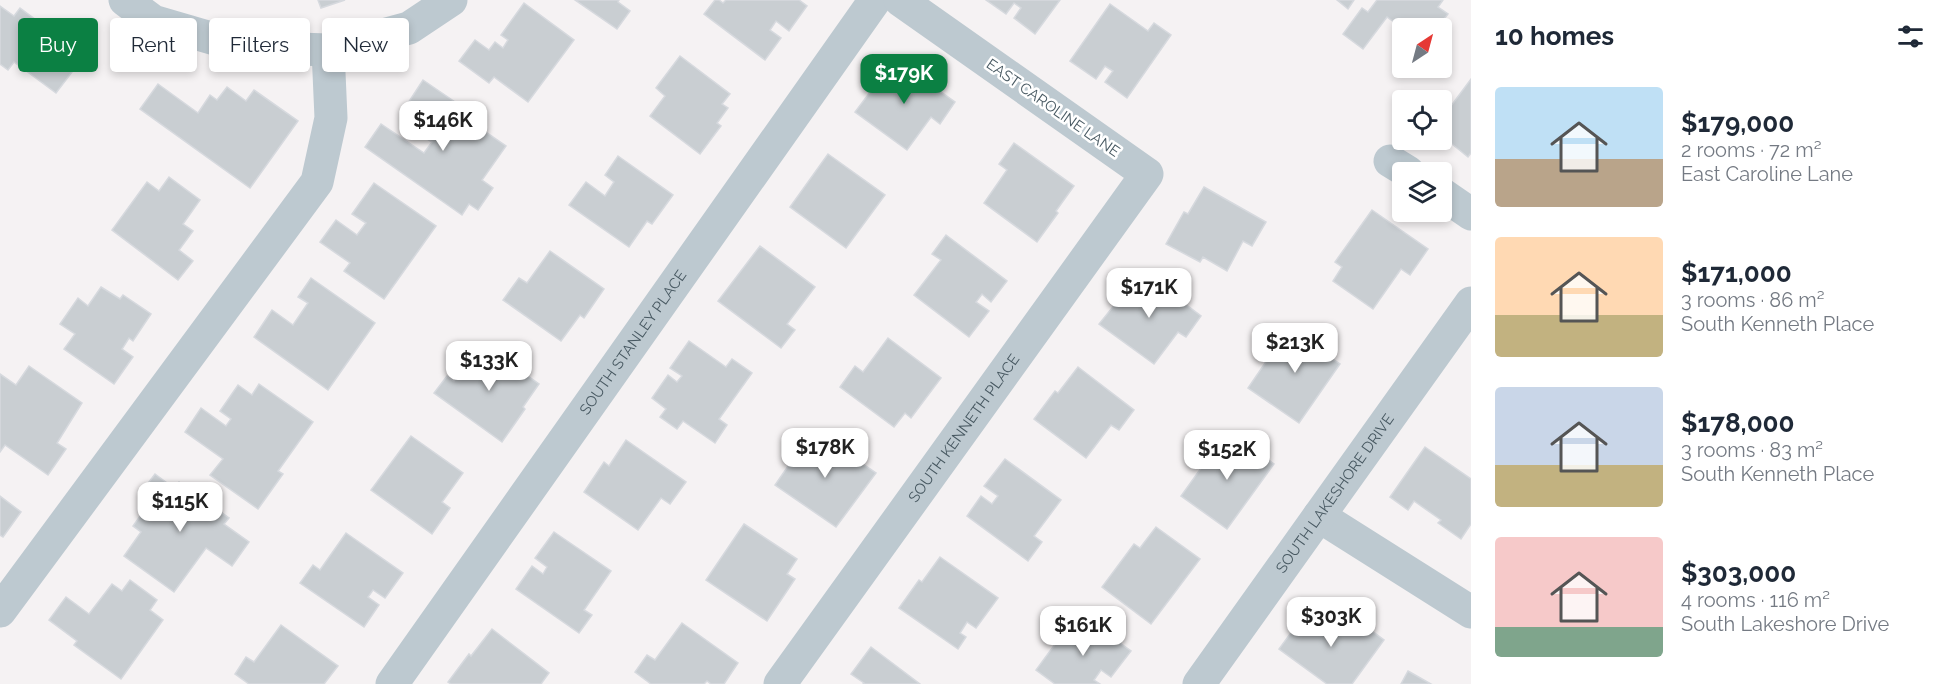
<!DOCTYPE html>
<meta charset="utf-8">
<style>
body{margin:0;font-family:Raleway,sans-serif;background:#f2f2f3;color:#1f2937;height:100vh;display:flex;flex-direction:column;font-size:22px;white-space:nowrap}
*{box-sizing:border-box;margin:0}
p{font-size:20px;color:#747a83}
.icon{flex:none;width:33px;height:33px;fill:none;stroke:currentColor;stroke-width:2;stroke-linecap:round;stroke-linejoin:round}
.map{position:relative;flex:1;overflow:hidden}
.details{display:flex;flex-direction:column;background:#fff;width:480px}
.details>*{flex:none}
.banner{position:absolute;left:18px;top:18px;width:570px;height:54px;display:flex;gap:12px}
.needle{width:39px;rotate:36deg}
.controls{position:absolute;left:1392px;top:18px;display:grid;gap:12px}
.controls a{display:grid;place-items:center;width:60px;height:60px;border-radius:6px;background:#fff;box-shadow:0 3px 9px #0003;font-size:30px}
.price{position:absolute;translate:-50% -51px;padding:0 14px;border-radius:12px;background:#fff;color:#222;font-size:20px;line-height:39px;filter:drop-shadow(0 2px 3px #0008)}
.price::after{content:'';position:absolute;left:50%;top:36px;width:18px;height:14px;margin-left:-9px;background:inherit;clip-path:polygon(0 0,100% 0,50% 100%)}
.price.on{background:#0b8043;color:#fff}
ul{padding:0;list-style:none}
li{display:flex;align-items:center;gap:18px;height:150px;padding:0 24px}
li span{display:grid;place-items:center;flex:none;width:168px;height:120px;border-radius:6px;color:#555}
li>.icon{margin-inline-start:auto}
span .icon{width:72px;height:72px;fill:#fffc;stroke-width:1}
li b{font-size:26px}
h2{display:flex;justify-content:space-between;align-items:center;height:72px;padding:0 24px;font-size:26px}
.chip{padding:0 21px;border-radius:6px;background:#fff;box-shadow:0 3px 9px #0003;font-size:21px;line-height:54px}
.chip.on{background:#0b8043;color:#fff}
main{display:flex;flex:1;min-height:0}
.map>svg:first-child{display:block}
</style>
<main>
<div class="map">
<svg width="1471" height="684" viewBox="0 0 1471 684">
<rect width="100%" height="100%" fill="#f5f2f3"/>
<g fill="#c9ced2" stroke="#d6d9de" stroke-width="1.5">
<polygon points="318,0 345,0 321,8"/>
<polygon points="575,0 619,0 618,2 630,11 617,29"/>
<polygon points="715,0 719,0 723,3 726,0 799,0 807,6 789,31 776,21 770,30 781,38 765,60 704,14"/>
<polygon points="986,0 1060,0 1035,34 1014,18 1021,8 1014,3 1006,14"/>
<polygon points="1337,0 1354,0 1348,9"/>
<polygon points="1377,0 1443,0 1438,7 1448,14 1437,28 1402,28 1402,41 1396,36 1402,28 1387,17 1363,49 1343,34 1362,8 1368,12"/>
<polygon points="524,3 574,40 528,102 494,77 489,83 459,61 475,40 489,50 495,42 503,48 508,40 501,35"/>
<polygon points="1110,4 1148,31 1154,23 1171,35 1127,98 1105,82 1113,71 1105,66 1096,79 1070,61"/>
<polygon points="0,6 14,16 20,8 40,23 33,32 60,52 65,46 82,59 56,93 14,62 8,70 0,64"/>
<polygon points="680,56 730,94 722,104 728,108 717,123 721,126 700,154 650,116 665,96 656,88"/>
<polygon points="895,59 955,102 940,124 931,117 907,150 855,112"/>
<polygon points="1471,79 1471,153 1468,157 1442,136 1442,118"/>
<polygon points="423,80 471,113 467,119 506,146 482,180 493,188 478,210 469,204 462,215 365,147 381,124 424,153 432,142 424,137 435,122 408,103"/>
<polygon points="158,84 198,113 210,95 217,100 227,87 246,101 254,90 298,121 250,188 140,109"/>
<polygon points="1014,143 1074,186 1056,211 1058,213 1037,242 984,203 1007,170 999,164"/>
<polygon points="828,154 885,195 846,248 790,207"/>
<polygon points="618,156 673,195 652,224 647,221 629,247 569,205 586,182 605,196 614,182 605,175"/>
<polygon points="169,177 200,200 183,224 193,231 179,250 193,261 178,280 112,230 147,182 159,191"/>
<polygon points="374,183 436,226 384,299 344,271 350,263 320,242 336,220 357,235 366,223 352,214"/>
<polygon points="1204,187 1266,222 1252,246 1243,241 1227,271 1203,257 1200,262 1166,244 1184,212 1188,214"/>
<polygon points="1372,210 1428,249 1410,275 1401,269 1373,309 1333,281 1342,267 1335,262"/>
<polygon points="946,235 1007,281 991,302 982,294 976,302 989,311 969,337 914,295 941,260 932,254"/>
<polygon points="760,246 815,287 787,324 795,330 781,348 718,301"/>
<polygon points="550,251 604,289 584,318 580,315 561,341 503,300 519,278 527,283"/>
<polygon points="1148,276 1201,316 1186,337 1178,332 1154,364 1099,324 1133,282 1140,287"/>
<polygon points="311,278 375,323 328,390 254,337 272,310 293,325 308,303 298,297"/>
<polygon points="101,287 120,299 123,295 151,314 133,341 129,338 122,349 133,357 114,384 64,349 75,334 60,324 78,298 88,306"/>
<polygon points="1289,328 1300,336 1304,331 1331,349 1327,355 1340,364 1299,423 1248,388"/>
<polygon points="888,338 941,378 911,418 905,413 894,427 840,387 855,366 863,372"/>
<polygon points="689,341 726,367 732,359 752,373 719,419 727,425 715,443 683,421 677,429 660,417 666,409 652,398 668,375 677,382 682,376 670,368"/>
<polygon points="481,343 539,384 523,407 525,409 502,442 434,393 447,376 454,381"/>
<polygon points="29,366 82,403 57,443 66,449 48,475 5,445 0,452 0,374 16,385"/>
<polygon points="1078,367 1134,410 1119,430 1111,425 1086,458 1034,419 1055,391 1058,393"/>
<polygon points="259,384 313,422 278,471 283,474 258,509 210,475 223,459 185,432 201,408 226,426 231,419 220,411 238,385 252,395"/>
<polygon points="813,430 876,473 836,527 775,485"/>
<polygon points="411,436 463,473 442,502 450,508 432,534 371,490"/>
<polygon points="1237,437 1274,464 1227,529 1181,496 1219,443 1228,449"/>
<polygon points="626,440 686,482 670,504 661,498 638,530 584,492 604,462 609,466"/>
<polygon points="1425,447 1471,479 1471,524 1461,539 1438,523 1441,520 1414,501 1408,510 1390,497"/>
<polygon points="1005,459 1061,500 1034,536 1042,542 1028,561 967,516 981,496 992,504 998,496 984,486"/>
<polygon points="155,474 174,488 179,482 229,518 224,524 249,542 232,566 206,548 174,592 124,556 141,532 133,526 150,502 139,495"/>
<polygon points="0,496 21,512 3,537 0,535"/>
<polygon points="744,524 797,559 787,574 795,579 767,621 706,580"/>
<polygon points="1156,527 1200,559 1151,624 1102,587 1134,544 1140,548"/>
<polygon points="554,532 611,571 584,610 592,615 579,633 516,589 532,566 543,574 547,567 535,558"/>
<polygon points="346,533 403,573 385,598 373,590 368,597 379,605 364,627 300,583 313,565 320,570"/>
<polygon points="940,557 998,598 976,628 967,622 960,633 966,637 958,649 899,608 919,580 922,582"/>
<polygon points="130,580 157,600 150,610 163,620 121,679 74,645 77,641 49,620 66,597 89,614 112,584 122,591"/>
<polygon points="1312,604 1352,633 1360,622 1384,640 1352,684 1327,684 1279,649"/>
<polygon points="1085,618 1131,651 1111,677 1101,670 1094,680 1100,684 1055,684 1036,670 1061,636 1068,641"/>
<polygon points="682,623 738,663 724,684 711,684 707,681 704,684 651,684 635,672 647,655 655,660"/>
<polygon points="281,625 338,666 324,684 249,684 235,674 246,657 254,662"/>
<polygon points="492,629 549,673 541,684 451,684 448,682 469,654 471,656"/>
<polygon points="871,647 920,684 863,684 864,683 851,674"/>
<polygon points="1408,671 1431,684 1401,684"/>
</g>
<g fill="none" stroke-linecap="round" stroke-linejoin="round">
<g stroke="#bdc9d0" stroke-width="33">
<polyline points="125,0 153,21 242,47 328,50 409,28 451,0"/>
<polyline points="1390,161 1408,172"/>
<polyline points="1442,194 1471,214"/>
<polyline points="1319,516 1471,612"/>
<polyline points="0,611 317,182 331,118 328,50"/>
<path id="s1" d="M392 684 875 0"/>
<path id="s2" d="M780 684 1147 174 900 0"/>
<path id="s3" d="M1199 684 1471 303"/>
</g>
</g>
<g text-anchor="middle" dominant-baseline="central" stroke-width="5" stroke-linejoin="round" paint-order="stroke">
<g font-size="15" fill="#485962" stroke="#fff">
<text transform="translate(1053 108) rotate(35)">EAST CAROLINE LANE</text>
<text stroke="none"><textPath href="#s1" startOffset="418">SOUTH STANLEY PLACE</textPath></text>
<text stroke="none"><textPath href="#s2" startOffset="315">SOUTH KENNETH PLACE</textPath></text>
<text stroke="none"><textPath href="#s3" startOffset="234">SOUTH LAKESHORE DRIVE</textPath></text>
</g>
</g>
</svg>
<div class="controls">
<a><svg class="needle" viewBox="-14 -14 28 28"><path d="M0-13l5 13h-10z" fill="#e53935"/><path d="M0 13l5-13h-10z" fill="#747a83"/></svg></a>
<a><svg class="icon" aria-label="locate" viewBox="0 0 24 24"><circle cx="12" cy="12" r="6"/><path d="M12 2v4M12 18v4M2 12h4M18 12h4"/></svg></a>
<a><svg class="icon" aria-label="layers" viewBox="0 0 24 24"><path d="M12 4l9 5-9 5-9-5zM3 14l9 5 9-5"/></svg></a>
</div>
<b class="price on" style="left:904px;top:105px">$179K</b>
<b class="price" style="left:443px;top:152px">$146K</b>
<b class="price" style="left:1149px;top:319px">$171K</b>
<b class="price" style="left:1295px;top:374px">$213K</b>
<b class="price" style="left:489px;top:392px">$133K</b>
<b class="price" style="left:825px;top:479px">$178K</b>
<b class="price" style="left:1227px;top:481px">$152K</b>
<b class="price" style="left:180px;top:533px">$115K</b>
<b class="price" style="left:1331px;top:648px">$303K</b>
<b class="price" style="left:1083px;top:657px">$161K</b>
<div class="banner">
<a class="chip on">Buy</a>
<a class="chip">Rent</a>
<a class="chip">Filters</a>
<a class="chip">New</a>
</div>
</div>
<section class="details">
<h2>10 homes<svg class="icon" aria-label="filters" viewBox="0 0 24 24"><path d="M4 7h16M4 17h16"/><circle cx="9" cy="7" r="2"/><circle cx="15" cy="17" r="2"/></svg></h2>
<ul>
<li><span style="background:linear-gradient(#bfe0f5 60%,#b9a48a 0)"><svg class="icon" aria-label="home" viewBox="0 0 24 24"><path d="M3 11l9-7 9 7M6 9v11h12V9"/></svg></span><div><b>$179,000</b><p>2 rooms · 72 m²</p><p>East Caroline Lane</p></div></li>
<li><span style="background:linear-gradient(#ffd9b3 65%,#c2b280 0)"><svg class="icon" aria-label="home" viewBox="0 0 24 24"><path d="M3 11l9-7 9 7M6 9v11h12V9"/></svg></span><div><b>$171,000</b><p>3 rooms · 86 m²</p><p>South Kenneth Place</p></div></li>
<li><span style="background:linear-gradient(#c9d6e8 65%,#c2b280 0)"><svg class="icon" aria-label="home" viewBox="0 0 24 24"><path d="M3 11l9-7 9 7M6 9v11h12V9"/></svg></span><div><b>$178,000</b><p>3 rooms · 83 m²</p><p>South Kenneth Place</p></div></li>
<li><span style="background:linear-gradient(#f6c9c9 75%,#7fa58c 0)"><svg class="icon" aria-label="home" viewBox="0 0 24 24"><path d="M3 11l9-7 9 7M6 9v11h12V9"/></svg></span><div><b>$303,000</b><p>4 rooms · 116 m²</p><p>South Lakeshore Drive</p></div></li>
</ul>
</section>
</main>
